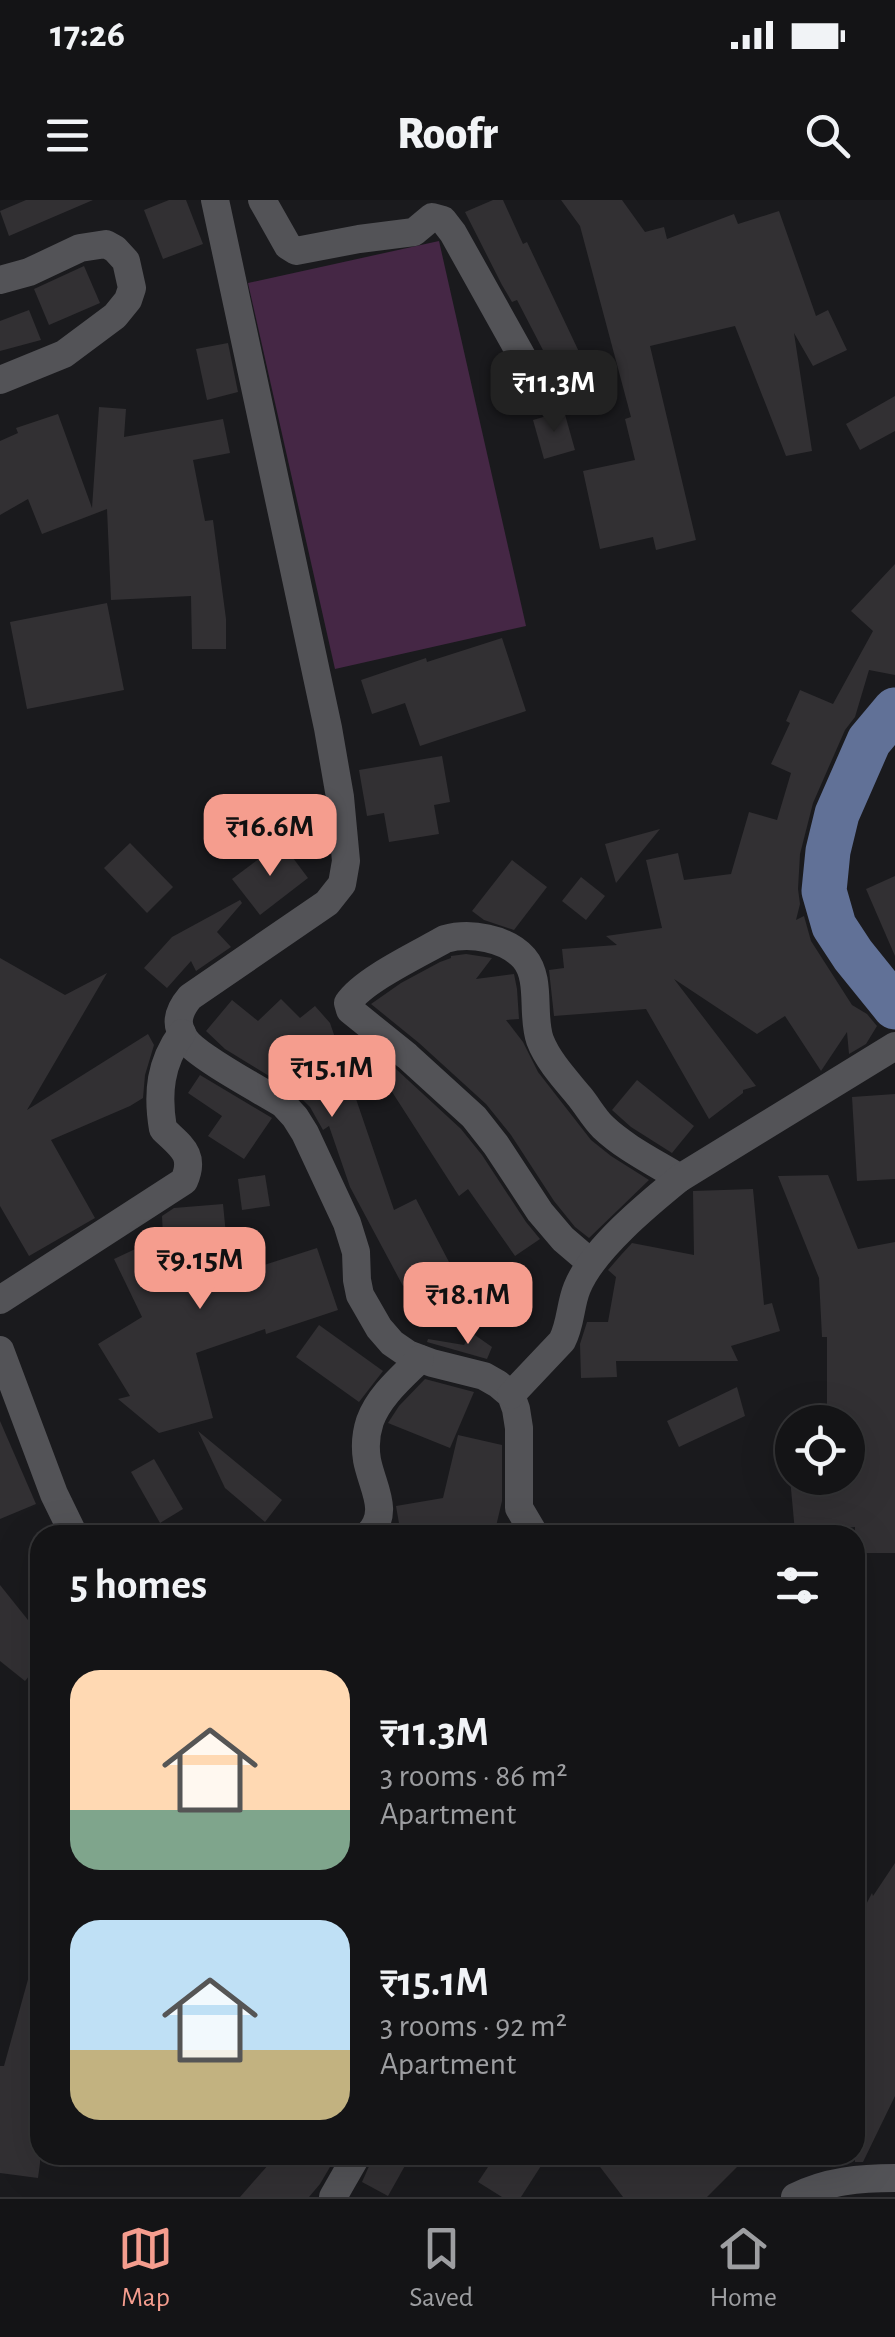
<!DOCTYPE html>
<meta charset="utf-8">
<style>
body{margin:0;font-family:"Alegreya Sans",sans-serif;background:#1d1d1f;color:#f1f3f6;height:100vh;display:flex;flex-direction:column;font-size:38px;white-space:nowrap}
*{box-sizing:border-box;margin:0}
p{font-size:32px;color:#9d9ea1}
.icon{flex:none;width:55px;height:55px;fill:none;stroke:currentColor;stroke-width:2;stroke-linecap:round;stroke-linejoin:round}
.map{position:relative;flex:1;overflow:hidden}
.sheet{position:absolute;left:30px;top:1325px;width:835px;height:640px;display:flex;flex-direction:column;background:#141416;border-radius:30px;box-shadow:0 10px 40px #0002,0 0 0 2px #333335}
.sheet>*{flex:none}
.fabs{position:absolute;left:775px;top:1205px;display:grid;gap:20px}
.fabs a{display:grid;place-items:center;width:90px;height:90px;border-radius:50%;background:#141416;box-shadow:0 10px 40px #0002,0 0 0 2px #333335;font-size:50px}
.price{position:absolute;translate:-50% -85px;padding:0 22px;border-radius:20px;background:#f59d8e;color:#111;font-size:32px;line-height:65px;filter:drop-shadow(0 2px 5px #0008)}
.price::after{content:'';position:absolute;left:50%;top:60px;width:30px;height:22px;margin-left:-15px;background:inherit;clip-path:polygon(0 0,100% 0,50% 100%)}
.price.selected{background:#222;color:#fff}
ul{padding:0;list-style:none}
li{display:flex;align-items:center;gap:30px;height:250px;padding:0 40px}
li span{display:grid;place-items:center;flex:none;width:280px;height:200px;border-radius:30px;color:#555}
li>.icon{margin-inline-start:auto}
span .icon{width:120px;height:120px;fill:#fffc;stroke-width:1}
li b{font-size:42px}
h2{display:flex;justify-content:space-between;align-items:center;height:120px;padding:0 40px;font-size:42px}
.status{display:flex;justify-content:space-between;align-items:center;height:70px;padding:0 50px;background:#141416;direction:ltr}
.status svg{height:28px;fill:currentColor}
header{display:flex;justify-content:space-between;align-items:center;height:130px;padding:0 40px;background:#141416;font-size:45px;font-weight:800}
.dock{display:flex;justify-content:space-around;align-items:center;height:140px;border-top:2px solid #333335;background:#141416;font-size:28px;color:#9d9ea1}
.dock a{display:grid;justify-items:center;gap:5px}
.dock .selected{color:#f59d8e}
.map>svg:first-child{display:block}
</style>
<div class="status"><b>17:26</b><svg viewBox="0 0 49 12"><path d="M0 12V9h3v3zM5 12V6h3v6zM10 12V3h3v9zM15 12V0h3v12zM26 1h20v11H26zM47 4h2v5h-2z"/></svg></div>
<header><svg class="icon" aria-label="menu" viewBox="0 0 24 24"><path d="M4 6h16M4 12h16M4 18h16"/></svg>Roofr<svg class="icon" aria-label="search" viewBox="0 0 24 24"><circle cx="10" cy="10" r="6"/><path d="M15 15l6 6"/></svg></header>
<div class="map">
<svg width="895" height="1997" viewBox="0 0 895 1997">
<rect width="100%" height="100%" fill="#1a1a1d"/>
<polygon fill="#452745" points="439,41 526,426 335,469 248,83"/>
<g fill="#323033">
<polygon points="26,0 93,0 9,36 0,11"/>
<polygon points="169,0 186,0 203,44 163,59 144,10"/>
<polygon points="493,0 503,0 523,44 527,42 599,194 573,208 517,100 512,102 502,85 465,12"/>
<polygon points="561,0 622,0 645,32 664,27 667,39 734,14 738,24 779,11 816,116 828,110 847,150 813,166 794,133 812,251 786,256 735,126 650,146 696,340 656,350 653,337 600,349 583,271 635,260 625,219 631,217 580,26"/>
<polygon points="84,66 100,103 49,125 34,89"/>
<polygon points="29,110 41,140 0,151 0,121"/>
<polygon points="228,143 238,192 207,200 196,149"/>
<polygon points="895,196 895,231 860,250 846,224"/>
<polygon points="99,207 126,209 124,237 223,219 230,253 193,260 205,321 213,320 226,419 226,449 192,449 191,396 111,400 107,309 42,334 28,299 0,315 0,241 18,233 16,228 58,214 92,308"/>
<polygon points="564,211 575,250 544,259 533,220"/>
<polygon points="895,364 895,475 869,470 855,517 845,530 813,603 800,654 798,689 800,704 796,720 804,716 811,741 852,805 867,814 877,826 866,844 849,854 847,832 821,871 785,816 757,834 674,779 756,886 743,890 743,893 709,919 646,809 554,816 549,770 564,768 562,749 617,745 606,736 662,728 646,660 678,653 684,680 731,674 749,612 777,620 791,573 771,564 790,523 786,521 800,490 833,504 873,431 851,411"/>
<polygon points="107,403 124,490 27,509 10,422"/>
<polygon points="502,438 526,511 420,546 405,503 372,514 361,480 426,458 427,462"/>
<polygon points="442,556 450,602 434,605 439,634 389,642 384,613 367,616 359,570"/>
<polygon points="660,629 616,683 605,644"/>
<polygon points="281,642 308,678 260,715 232,679"/>
<polygon points="130,643 173,687 147,713 104,668"/>
<polygon points="512,660 547,687 514,730 484,720 472,711"/>
<polygon points="895,676 895,756 866,689"/>
<polygon points="581,677 605,696 586,720 562,701"/>
<polygon points="240,700 242,703 217,732 231,747 196,771 191,761 167,788 144,768 172,737"/>
<polygon points="466,754 492,758 476,779 514,774 517,789 519,819 506,820 523,842 538,872 591,940 611,956 649,980 589,1038 575,1027 554,1001 511,935 486,904 419,843 371,804 401,783 440,762 451,758 451,756"/>
<polygon points="0,758 65,795 107,773 27,910 148,834 154,845 145,875 143,898 130,906 51,940 95,1018 29,1056 0,1006"/>
<polygon points="281,799 300,818 315,806 330,823 394,1010 416,999 449,1062 403,1086 350,987 329,926 323,930 310,907 295,892 225,849 206,831 232,800 258,821"/>
<polygon points="358,839 396,869 461,929 482,955 526,1022 540,1039 515,1056 468,989 459,996"/>
<polygon points="200,875 272,918 244,959 208,936 222,916 188,893"/>
<polygon points="637,880 694,926 672,953 631,927 612,910"/>
<polygon points="895,894 895,979 857,981 852,897"/>
<polygon points="265,975 270,1006 242,1010 238,979"/>
<polygon points="828,975 858,1049 895,1042 895,1353 855,1353 855,1327 795,1332 790,1278 848,1278 848,1222 827,1222 827,1137 822,1137 819,1078 778,976"/>
<polygon points="753,989 764,1105 772,1103 780,1131 731,1146 738,1161 616,1161 617,1177 581,1178 580,1144 587,1122 608,1122 616,1077 608,1070 621,1055 632,1043 694,1055 693,991"/>
<polygon points="223,1004 230,1076 317,1048 338,1110 266,1134 265,1129 196,1153 213,1218 159,1233 118,1199 130,1196 98,1144 142,1117 114,1059 163,1036 162,1016 174,1008"/>
<polygon points="319,1125 383,1171 359,1202 296,1157"/>
<polygon points="472,1133 492,1147 487,1159 427,1142 428,1139 464,1145"/>
<polygon points="425,1179 474,1192 450,1248 388,1223 399,1206"/>
<polygon points="737,1187 745,1216 679,1247 667,1221"/>
<polygon points="0,1221 36,1304 0,1319"/>
<polygon points="198,1231 282,1300 265,1322 225,1288"/>
<polygon points="458,1235 502,1245 502,1301 494,1335 449,1335 447,1331 421,1335 401,1335 396,1306 443,1298"/>
<polygon points="154,1259 183,1309 160,1323 131,1272"/>
<polygon points="0,1385 40,1435 40,1463 25,1481 0,1461"/>
<polygon points="895,1663 895,1896 863,1962 855,1962 855,1726 872,1693 873,1696"/>
<polygon points="32,1765 40,1766 40,1963 38,1978 0,1973 0,1866 4,1866"/>
<polygon points="277,1955 337,1955 320,1984 309,1997 240,1997"/>
<polygon points="374,1955 411,1955 388,1996 362,1982"/>
<polygon points="496,1955 548,1955 521,1997 502,1997 478,1982"/>
<polygon points="591,1955 749,1955 707,1997 623,1997"/>
</g>
<g fill="none" stroke-linecap="round" stroke-linejoin="round">
<g stroke="#535357" stroke-width="28">
<path d="M215 0 328 528 340 597 346 661 342 684 327 703 190 797C179 810 174 824 185 839 196 856 262 891 283 904L295 917 305 933 347 1023 356 1052 357 1080 360 1095 379 1128 392 1143 408 1154 432 1163 484 1176 498 1184 511 1195 516 1209 519 1228V1308L535 1335"/>
<polyline points="262,0 288,46 296,51 359,39 414,32 432,17 443,20 453,33 534,178"/>
<polyline points="0,80 29,72 80,48 106,44 115,49 126,61 132,88 128,100 115,116 64,154 0,180"/>
<path d="M591 1063 563 1039 540 1012 496 945 474 917 407 856 350 810 348 803C363 780 419 754 445 739 470 732 506 738 524 758 542 779 531 815 540 840 548 861 566 880 580 897 588 907 594 918 603 927 625 948 654 962 680 978"/>
<path d="M0 1100 184 981C196 954 180 946 163 929 157 893 160 863 182 833"/>
<polyline points="0,1150 54,1294 74,1335"/>
<path d="M511 1195 562 1141C571 1124 570 1105 577 1088 592 1050 648 1004 680 978L895 846"/>
<path d="M368 1335C391 1312 372 1287 367 1260 365 1248 366 1233 370 1221 379 1196 402 1177 420 1159"/>
<polyline points="333,1997 357,1955"/>
<path d="M795 1997C826 1981 861 1978 895 1978"/>
</g>
<polyline stroke="#617197" stroke-width="45" points="895,510 869,541 837,614 828,651 824,691 834,726 853,755 895,807"/>
</g>
</svg>
<div class="fabs">
<a><svg class="icon" aria-label="locate" viewBox="0 0 24 24"><circle cx="12" cy="12" r="6"/><path d="M12 2v4M12 18v4M2 12h4M18 12h4"/></svg></a>
</div>
<b class="price selected" style="left:554px;top:235px">₹11.3M</b>
<b class="price" style="left:270px;top:679px">₹16.6M</b>
<b class="price" style="left:332px;top:920px">₹15.1M</b>
<b class="price" style="left:200px;top:1112px">₹9.15M</b>
<b class="price" style="left:468px;top:1147px">₹18.1M</b>
<section class="sheet">
<h2>5 homes<svg class="icon" aria-label="filters" viewBox="0 0 24 24"><path d="M4 7h16M4 17h16"/><circle cx="9" cy="7" r="2"/><circle cx="15" cy="17" r="2"/></svg></h2>
<ul>
<li><span style="background:linear-gradient(#ffd9b3 70%,#7fa58c 0)"><svg class="icon" aria-label="home" viewBox="0 0 24 24"><path d="M3 11l9-7 9 7M6 9v11h12V9"/></svg></span><div><b>₹11.3M</b><p>3 rooms · 86 m²</p><p>Apartment</p></div></li>
<li><span style="background:linear-gradient(#bfe0f5 65%,#c2b280 0)"><svg class="icon" aria-label="home" viewBox="0 0 24 24"><path d="M3 11l9-7 9 7M6 9v11h12V9"/></svg></span><div><b>₹15.1M</b><p>3 rooms · 92 m²</p><p>Apartment</p></div></li>
</ul>
</section>
</div>
<nav class="dock">
<a class="selected"><svg class="icon" aria-label="map" viewBox="0 0 24 24"><path d="M3 6l6-2 6 2 6-2v14l-6 2-6-2-6 2zM9 4v14M15 6v14"/></svg>Map</a>
<a><svg class="icon" aria-label="saved" viewBox="0 0 24 24"><path d="M7 4h10v16l-5-4-5 4z"/></svg>Saved</a>
<a><svg class="icon" aria-label="home" viewBox="0 0 24 24"><path d="M3 11l9-7 9 7M6 9v11h12V9"/></svg>Home</a>
</nav>
